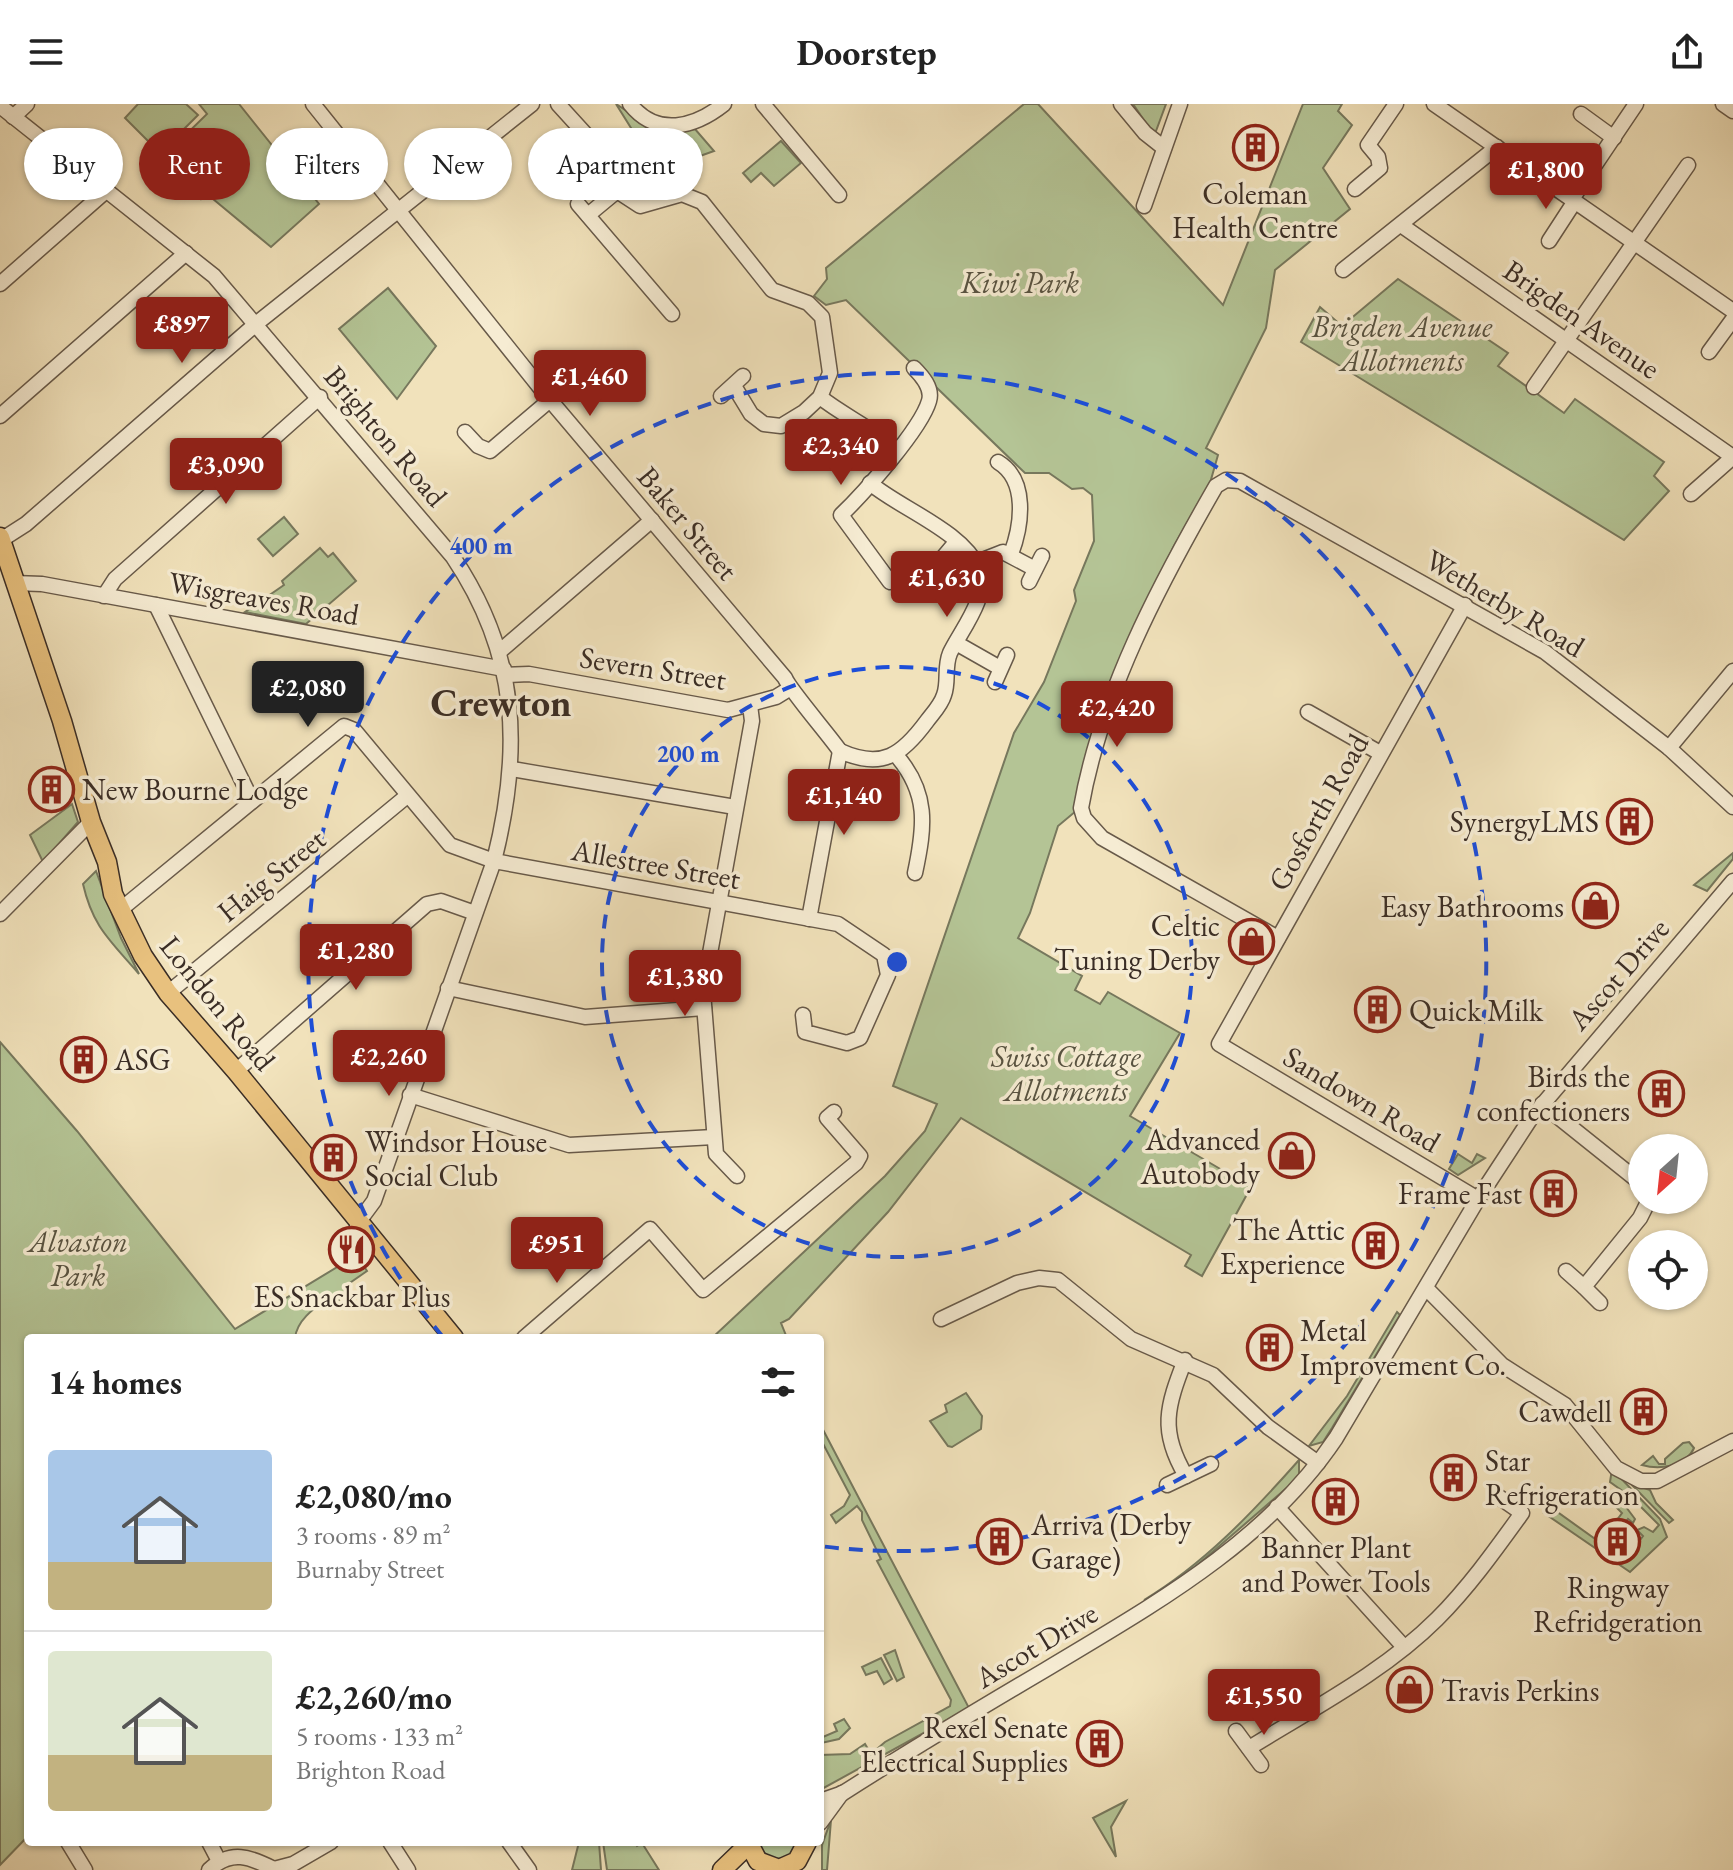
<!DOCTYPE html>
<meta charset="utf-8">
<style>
body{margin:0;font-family:"EB Garamond",serif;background:#f2f2f2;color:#222;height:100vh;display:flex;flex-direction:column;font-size:30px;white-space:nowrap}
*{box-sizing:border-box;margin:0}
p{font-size:26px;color:#767676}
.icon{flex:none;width:44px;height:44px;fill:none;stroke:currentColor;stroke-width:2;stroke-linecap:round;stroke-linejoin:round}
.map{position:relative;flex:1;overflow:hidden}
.drawer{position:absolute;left:24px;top:1230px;width:800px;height:512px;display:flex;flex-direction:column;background:#fff;border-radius:8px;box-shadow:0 2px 6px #0004}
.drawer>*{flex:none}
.hud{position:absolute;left:24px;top:24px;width:800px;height:72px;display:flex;gap:16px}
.needle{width:52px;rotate:207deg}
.buttons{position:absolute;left:1628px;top:1030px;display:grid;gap:16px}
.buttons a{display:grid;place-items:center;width:80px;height:80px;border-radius:50%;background:#fff;box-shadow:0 2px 6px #0004;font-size:40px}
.price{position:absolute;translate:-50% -68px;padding:0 18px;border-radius:8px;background:#8f2418;color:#fff;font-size:26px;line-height:52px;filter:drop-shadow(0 2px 4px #0008)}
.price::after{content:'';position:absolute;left:50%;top:48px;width:24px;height:18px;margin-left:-12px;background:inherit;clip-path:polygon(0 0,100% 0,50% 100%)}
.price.selected{background:#222;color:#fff}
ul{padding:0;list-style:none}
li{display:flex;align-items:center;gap:24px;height:200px;padding:0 24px}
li+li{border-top:2px solid #e0e0e0}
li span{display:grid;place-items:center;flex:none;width:224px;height:160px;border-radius:8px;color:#555}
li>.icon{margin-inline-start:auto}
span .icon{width:96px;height:96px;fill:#fffc;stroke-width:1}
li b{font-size:34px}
h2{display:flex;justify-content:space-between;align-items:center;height:96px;padding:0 24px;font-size:34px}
.pill{padding:0 28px;border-radius:36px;background:#fff;box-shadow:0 2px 6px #0004;font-size:28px;line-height:72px}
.pill.selected{background:#8f2418;color:#fff}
header{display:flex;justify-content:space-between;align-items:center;height:104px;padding:0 24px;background:#fff;font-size:36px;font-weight:700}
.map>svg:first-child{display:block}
</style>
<header><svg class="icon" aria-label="menu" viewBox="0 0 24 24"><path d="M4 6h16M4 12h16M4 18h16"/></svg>Doorstep<svg class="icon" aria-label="share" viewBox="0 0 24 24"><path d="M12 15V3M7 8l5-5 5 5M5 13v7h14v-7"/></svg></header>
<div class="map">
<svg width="1733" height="1766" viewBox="0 0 1733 1766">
<rect width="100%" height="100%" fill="#f1e2bb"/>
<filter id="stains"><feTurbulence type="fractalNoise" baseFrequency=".0025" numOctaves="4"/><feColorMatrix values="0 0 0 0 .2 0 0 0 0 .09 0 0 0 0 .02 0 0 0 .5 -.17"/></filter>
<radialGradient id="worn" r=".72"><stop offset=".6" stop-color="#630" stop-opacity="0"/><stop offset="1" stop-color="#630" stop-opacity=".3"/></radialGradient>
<g fill="#b4c495" stroke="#77785d" stroke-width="2">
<polygon points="138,0 186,0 198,11 160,49 125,14"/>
<polygon points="199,0 239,0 319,100 271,143 207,90 201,95 163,53 207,10"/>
<polygon points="616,0 656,26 695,25 714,47 658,67"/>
<polygon points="1024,0 1038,0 1223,201 1303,0 1342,0 1338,7 1352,21 1323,64 1350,105 1275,166 1266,224 1206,344 1218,351 1210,379 1174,442 1131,532 1076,707 1058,722 1030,809 1018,834 1082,872 1075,886 1100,900 1108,888 1180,929 1130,1012 1251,1083 1202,1172 1185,1162 1191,1151 961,1014 888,1108 789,1215 781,1219 787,1234 712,1234 885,1072 925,1027 937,1000 893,982 1014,629 1044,578 1076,497 1074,486 1094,437 1092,391 1083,384 1072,385 1049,369 1025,369 846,196 826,201 814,192 827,175 826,164"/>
<polygon points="1133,0 1166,0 1156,27 1152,28"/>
<polygon points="781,37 801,59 774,82 761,69 751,78 743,69"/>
<polygon points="1398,175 1508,249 1498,262 1564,309 1575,295 1664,358 1654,372 1669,387 1624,436 1301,238 1320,203 1342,222"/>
<polygon points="388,184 436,242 397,295 339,225"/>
<polygon points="284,413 298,430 273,452 258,435"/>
<polygon points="320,444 328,453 333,449 356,477 306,520 245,508 284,481 282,477"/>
<polygon points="72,700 78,718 43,758 30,731"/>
<polygon points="1733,749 1733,755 1707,787 1694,781"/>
<path d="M96 767 121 834 139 870C111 837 93 824 83 780Z"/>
<polygon points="1609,879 1621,886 1586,925 1583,924"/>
<path d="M0 938 77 1027 235 1225 357 1151 367 1167 344 1183 345 1192 337 1197 331 1192C316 1203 297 1215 295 1234H28V1732L0 1761Z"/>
<polygon points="1458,1050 1472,1059 1477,1050 1485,1054 1458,1071 1449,1065"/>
<polygon points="1397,1208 1400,1211 1332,1324 1323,1338 1309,1342 1347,1292"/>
<polygon points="966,1289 982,1312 981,1325 952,1343 948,1342 930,1317 947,1308 945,1301"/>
<polygon points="820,1320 969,1604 820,1686 820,1651 850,1650 865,1640 871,1650 885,1638 950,1602 951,1596 877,1457 881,1455 862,1416 862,1408 857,1402 836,1419 831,1411 844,1402 850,1391 820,1334"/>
<path d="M1689 1338 1694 1344C1686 1363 1659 1366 1642 1361L1653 1352 1659 1360H1665V1355L1683 1339Z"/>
<path d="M1299 1356V1371L1289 1382 1180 1476 1144 1496C1204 1460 1253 1408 1299 1356Z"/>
<polygon points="1612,1365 1660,1415 1667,1433 1630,1468 1544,1409 1549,1402 1619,1452 1632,1432 1640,1436 1643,1432 1637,1426 1644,1423 1653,1428 1659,1421 1631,1393 1610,1378"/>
<polygon points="1630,1379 1650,1386 1656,1399 1673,1416 1669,1419"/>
<polygon points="1623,1399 1635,1415 1633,1419 1628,1415 1621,1425 1614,1420 1622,1409 1616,1403"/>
<polygon points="895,1546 904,1573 897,1577 884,1551"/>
<polygon points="881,1554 892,1575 884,1580 877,1567 866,1571 862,1563"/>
<polygon points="844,1615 850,1624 839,1635 821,1639 820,1650 820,1629 823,1633 837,1627 834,1620"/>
<polygon points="1126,1697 1111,1723 1116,1753 1093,1714"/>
<polygon points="831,1716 827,1766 822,1766 822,1741"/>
<polygon points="579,1738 599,1738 601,1766 572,1766"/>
<polygon points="603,1738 634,1738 637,1742 642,1739 659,1766 607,1766"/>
<path d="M757 1738H799L792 1750C777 1759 764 1754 757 1738Z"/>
</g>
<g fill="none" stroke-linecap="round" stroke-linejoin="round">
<defs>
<g id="minor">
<path d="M313 0 550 296 785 574C789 585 829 631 840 647"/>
<polyline points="558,0 588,33 617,87 640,102 682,90 702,98 772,186 808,199 822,213 830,269 820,293 804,308 781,322 764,320 751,310 734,282"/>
<path d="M630 0C657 34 695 23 724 0"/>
<polyline points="763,0 839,91"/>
<polyline points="1121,0 1145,29 1164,44"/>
<polyline points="1434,0 1733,207"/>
<polyline points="1723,0 1733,7"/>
<path d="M0 2 214 172 453 453C519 551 522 646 494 757L374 1097 357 1120"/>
<polyline points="1581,10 1614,34"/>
<polyline points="13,13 27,0"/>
<polyline points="1355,85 1380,64 1378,53 1368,41 1396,0"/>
<polyline points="1572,95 1636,0"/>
<polyline points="578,100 672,210"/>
<polyline points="1144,102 1180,0"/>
<polyline points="588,111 617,87"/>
<polyline points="1401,121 1733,353"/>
<polyline points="1549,137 1575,97"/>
<polyline points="1343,166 1497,43"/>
<polyline points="0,180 107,86"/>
<polyline points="1709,248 1733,215"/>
<polyline points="1534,283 1688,61"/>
<polyline points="721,292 743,272"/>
<path d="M820 293C845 313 873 324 896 346"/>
<polyline points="0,312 186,149"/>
<polyline points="465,328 478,342 490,347 550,296"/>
<path d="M998 358C1028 376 1022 421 1011 450"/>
<polyline points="1691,390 1733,353"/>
<polyline points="1,436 26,420 257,219 532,0"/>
<polyline points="975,459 1003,448 1035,465"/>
<polyline points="930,469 956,438"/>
<path d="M890 478 841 411C863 390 921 325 929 297 933 284 922 272 914 264"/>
<polyline points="1029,478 1042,452"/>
<polyline points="14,479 42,480 504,565"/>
<polyline points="104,492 115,475 320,293"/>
<polyline points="156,501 252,697"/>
<polyline points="1465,501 1219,940 1478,1095"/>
<polyline points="956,539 1000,564"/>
<polyline points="499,548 652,416"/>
<polyline points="505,571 529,570 728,606 776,593 789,585"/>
<polyline points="995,578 1007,551"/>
<polyline points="1308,608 1380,649"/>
<polyline points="1669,644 1733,567"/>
<path d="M840 647C882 666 902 651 927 617 933 609 941 601 944 591 949 578 944 563 950 549 961 526 990 492 979 465 963 427 899 404 870 379"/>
<path d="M896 651C929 689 925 722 915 769"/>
<polyline points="512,665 735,703"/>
<polyline points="120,806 344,622 354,626 450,741 494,757 838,820 884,851 888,871 860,934 847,939 805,928 803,911"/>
<polyline points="0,810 91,718"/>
<polyline points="809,815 840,647"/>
<path d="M1278 834 1102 734 1084 714 1081 704C1101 590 1159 481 1216 382L1226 376 1240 377 1545 548 1669 644 1733 703"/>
<polyline points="448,884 585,913 704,904"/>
<polyline points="168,889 407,692"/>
<polyline points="236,967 427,800 441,797 475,809"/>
<polyline points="410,991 569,1041 714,1033"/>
<polyline points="1542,1000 1642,1080"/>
<polyline points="737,1072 716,1050 703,888 752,617 750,601"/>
<polyline points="1566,1167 1584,1183"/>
<polyline points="1426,1184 1502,1261 1565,1301 1616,1364 1641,1377 1657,1377 1733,1337"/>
<polyline points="1600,1199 1584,1183 1640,1114 1649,1096"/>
<polyline points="941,1215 1017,1179 1039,1174 1058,1176 1131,1235 1213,1271 1268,1323 1318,1359"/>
<polyline points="524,1234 650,1125 703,1186 856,1059 860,1052 827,1014 834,1008"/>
<path d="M1185 1256C1167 1302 1159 1327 1186 1372"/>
<polyline points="1167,1381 1211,1360"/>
<polyline points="1277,1403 1404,1543"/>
<polyline points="1236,1627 1261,1661"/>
<path d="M1249 1644C1312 1605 1384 1568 1437 1515 1469 1483 1496 1445 1522 1409L1499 1393"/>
<path d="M820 1697 843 1689C909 1647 977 1606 1045 1566 1151 1502 1265 1440 1336 1334L1478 1095 1531 1014 1733 777"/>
<polyline points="820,1719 842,1689"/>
<polyline points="68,1738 85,1766"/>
<polyline points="209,1738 219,1757"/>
<polyline points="390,1738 408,1766"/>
<polyline points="509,1738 529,1766"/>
<polyline points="274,1765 293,1760 331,1738"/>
<path d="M209 1766C231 1745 250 1753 274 1765"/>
</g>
<g id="major">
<polyline points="0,433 62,617 91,718 107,758 113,790 143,852 168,889 236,967 454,1234"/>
<polyline points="748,1738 758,1757 779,1765 797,1757 807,1738"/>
<polyline points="722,1766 749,1740"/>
</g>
</defs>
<use href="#minor" stroke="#685a4a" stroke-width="17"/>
<use href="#major" stroke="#3a2d25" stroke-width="21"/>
<use href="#minor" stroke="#f6ecd3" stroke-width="14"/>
<use href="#major" stroke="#e8c17e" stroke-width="18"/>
</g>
<g fill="none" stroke="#1d4ed8" stroke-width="4" stroke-dasharray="14 10">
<circle cx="897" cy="858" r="295"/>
<path d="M443 1233A589 589 0 1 1 820 1442"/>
</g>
<defs>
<symbol id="building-ring" viewBox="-11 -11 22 22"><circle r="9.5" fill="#f6ecd3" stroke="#8f2418" stroke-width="1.5"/><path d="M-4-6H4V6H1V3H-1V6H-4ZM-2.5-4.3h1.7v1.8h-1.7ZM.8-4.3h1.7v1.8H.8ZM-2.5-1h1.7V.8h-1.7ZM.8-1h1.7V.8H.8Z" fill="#8f2418"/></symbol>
<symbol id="shop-ring" viewBox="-11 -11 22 22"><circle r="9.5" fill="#f6ecd3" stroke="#8f2418" stroke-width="1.5"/><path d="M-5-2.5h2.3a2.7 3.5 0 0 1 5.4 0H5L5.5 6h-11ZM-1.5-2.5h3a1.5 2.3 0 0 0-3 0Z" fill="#8f2418"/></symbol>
<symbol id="restaurant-ring" viewBox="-11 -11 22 22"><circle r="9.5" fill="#f6ecd3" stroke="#8f2418" stroke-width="1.5"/><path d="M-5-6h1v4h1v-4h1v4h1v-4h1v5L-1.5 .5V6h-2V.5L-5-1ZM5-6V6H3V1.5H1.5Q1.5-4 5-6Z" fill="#8f2418"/></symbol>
</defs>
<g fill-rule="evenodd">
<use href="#building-ring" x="1230" y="18" width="51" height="51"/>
<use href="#building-ring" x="26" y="660" width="51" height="51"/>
<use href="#building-ring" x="1604" y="692" width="51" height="51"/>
<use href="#shop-ring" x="1570" y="776" width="51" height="51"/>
<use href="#shop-ring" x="1226" y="812" width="51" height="51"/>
<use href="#building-ring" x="1352" y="880" width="51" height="51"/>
<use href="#building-ring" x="58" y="930" width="51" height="51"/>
<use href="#building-ring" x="1636" y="964" width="51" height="51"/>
<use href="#shop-ring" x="1266" y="1026" width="51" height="51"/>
<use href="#building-ring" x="308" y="1028" width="51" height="51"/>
<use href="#building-ring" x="1528" y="1064" width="51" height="51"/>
<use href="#building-ring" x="1350" y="1116" width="51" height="51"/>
<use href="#restaurant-ring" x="326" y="1120" width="51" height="51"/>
<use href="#building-ring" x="1244" y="1218" width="51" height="51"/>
<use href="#building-ring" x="1618" y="1282" width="51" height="51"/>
<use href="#building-ring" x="1428" y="1348" width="51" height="51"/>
<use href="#building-ring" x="1310" y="1372" width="51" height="51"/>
<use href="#building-ring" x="974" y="1412" width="51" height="51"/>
<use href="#building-ring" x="1592" y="1412" width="51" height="51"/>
<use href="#shop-ring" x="1384" y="1560" width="51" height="51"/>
<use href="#building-ring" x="1074" y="1614" width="51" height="51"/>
</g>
<g text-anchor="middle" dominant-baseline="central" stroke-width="7" stroke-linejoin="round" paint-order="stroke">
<g font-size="30" fill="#3a2d25" stroke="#f6ecd3" text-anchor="end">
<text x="1255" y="89" text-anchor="middle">Coleman<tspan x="1255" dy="34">Health Centre</tspan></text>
<text x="82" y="685" text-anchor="start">New Bourne Lodge</text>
<text x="1599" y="717">SynergyLMS</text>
<text x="1564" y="802">Easy Bathrooms</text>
<text x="1220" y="821">Celtic<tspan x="1220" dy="34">Tuning Derby</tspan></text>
<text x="1409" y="906" text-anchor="start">Quick Milk</text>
<text x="114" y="955" text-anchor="start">ASG</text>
<text x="1630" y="972">Birds the<tspan x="1630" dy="34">confectioners</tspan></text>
<text x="1260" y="1035">Advanced<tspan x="1260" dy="34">Autobody</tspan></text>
<text x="365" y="1037" text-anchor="start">Windsor House<tspan x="365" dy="34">Social Club</tspan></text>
<text x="1522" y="1089">Frame Fast</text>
<text x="1345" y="1125">The Attic<tspan x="1345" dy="34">Experience</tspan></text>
<text x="352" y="1192" text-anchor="middle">ES Snackbar Plus</text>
<text x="1300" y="1226" text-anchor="start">Metal<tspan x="1300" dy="34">Improvement Co.</tspan></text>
<text x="1612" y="1307">Cawdell</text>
<text x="1485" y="1356" text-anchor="start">Star<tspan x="1485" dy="34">Refrigeration</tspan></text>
<text x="1031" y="1420" text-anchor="start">Arriva (Derby<tspan x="1031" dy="34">Garage)</tspan></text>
<text x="1336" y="1443" text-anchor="middle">Banner Plant<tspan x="1336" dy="34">and Power Tools</tspan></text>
<text x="1618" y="1483" text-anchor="middle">Ringway<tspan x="1618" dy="34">Refridgeration</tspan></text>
<text x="1441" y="1586" text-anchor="start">Travis Perkins</text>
<text x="1068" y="1623">Rexel Senate<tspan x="1068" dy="34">Electrical Supplies</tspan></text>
</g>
<g font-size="30" font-style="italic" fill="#585341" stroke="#f6ecd3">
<text x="1020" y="178">Kiwi Park</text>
<text x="1402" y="222">Brigden Avenue<tspan x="1402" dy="34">Allotments</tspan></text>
<text x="1066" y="952">Swiss Cottage<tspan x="1066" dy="34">Allotments</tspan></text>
<text x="78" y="1137">Alvaston<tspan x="78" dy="34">Park</tspan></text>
</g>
<g font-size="30" fill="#3a2d25" stroke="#f6ecd3">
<text transform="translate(1582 215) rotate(35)">Brigden Avenue</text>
<text transform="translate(386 332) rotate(50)">Brighton Road</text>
<text transform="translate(688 419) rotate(50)">Baker Street</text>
<text transform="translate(264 494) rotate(10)">Wisgreaves Road</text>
<text transform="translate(1505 499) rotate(31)">Wetherby Road</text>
<text transform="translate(653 564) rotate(9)">Severn Street</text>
<text transform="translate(1318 708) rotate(-61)">Gosforth Road</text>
<text transform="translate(656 760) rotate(10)">Allestree Street</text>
<text transform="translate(271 771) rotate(-39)">Haig Street</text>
<text transform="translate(1618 870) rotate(-49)">Ascot Drive</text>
<text transform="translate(218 899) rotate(51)">London Road</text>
<text transform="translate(1362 995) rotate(31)">Sandown Road</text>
<text transform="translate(1036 1541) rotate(-31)">Ascot Drive</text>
</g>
<g font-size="38" font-weight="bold" fill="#3a2d25" stroke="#f6ecd3">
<text x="501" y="598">Crewton</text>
</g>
</g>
<circle cx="897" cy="858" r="12" fill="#1d4ed8" stroke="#f6ecd3" stroke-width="4"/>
<g font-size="24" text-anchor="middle" font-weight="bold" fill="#1d4ed8" stroke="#f6ecd3" stroke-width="7" stroke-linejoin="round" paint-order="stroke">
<text x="481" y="450">400 m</text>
<text x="688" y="658">200 m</text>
</g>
<rect width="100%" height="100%" filter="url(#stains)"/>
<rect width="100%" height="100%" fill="url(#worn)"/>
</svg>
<div class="buttons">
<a><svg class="needle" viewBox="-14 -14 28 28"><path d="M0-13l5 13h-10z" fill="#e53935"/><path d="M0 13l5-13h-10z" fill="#767676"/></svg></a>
<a><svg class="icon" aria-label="locate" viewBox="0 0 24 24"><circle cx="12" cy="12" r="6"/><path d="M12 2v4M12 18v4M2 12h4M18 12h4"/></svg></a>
</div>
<b class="price" style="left:1546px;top:107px">£1,800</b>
<b class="price" style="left:182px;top:261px">£897</b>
<b class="price" style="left:590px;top:314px">£1,460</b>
<b class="price" style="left:841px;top:383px">£2,340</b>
<b class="price" style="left:226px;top:402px">£3,090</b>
<b class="price" style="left:947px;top:515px">£1,630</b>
<b class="price selected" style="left:308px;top:625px">£2,080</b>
<b class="price" style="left:1117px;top:645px">£2,420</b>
<b class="price" style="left:844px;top:733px">£1,140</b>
<b class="price" style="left:356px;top:888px">£1,280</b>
<b class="price" style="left:685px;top:914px">£1,380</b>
<b class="price" style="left:389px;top:994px">£2,260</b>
<b class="price" style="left:557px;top:1181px">£951</b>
<b class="price" style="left:1264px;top:1633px">£1,550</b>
<div class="hud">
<a class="pill">Buy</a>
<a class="pill selected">Rent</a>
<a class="pill">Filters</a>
<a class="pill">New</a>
<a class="pill">Apartment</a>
</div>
<section class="drawer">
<h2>14 homes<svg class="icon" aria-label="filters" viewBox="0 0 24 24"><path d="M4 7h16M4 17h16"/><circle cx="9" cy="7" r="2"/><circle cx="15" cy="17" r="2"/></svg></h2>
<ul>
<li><span style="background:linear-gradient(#a9c7e8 70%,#c2b280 0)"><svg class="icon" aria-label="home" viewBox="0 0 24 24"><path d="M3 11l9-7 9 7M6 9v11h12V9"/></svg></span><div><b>£2,080/mo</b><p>3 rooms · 89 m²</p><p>Burnaby Street</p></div></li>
<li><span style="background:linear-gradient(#dfe7d0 65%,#c2b280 0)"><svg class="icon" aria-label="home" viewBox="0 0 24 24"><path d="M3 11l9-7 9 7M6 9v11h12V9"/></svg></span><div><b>£2,260/mo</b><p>5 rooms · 133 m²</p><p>Brighton Road</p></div></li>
</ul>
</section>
</div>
